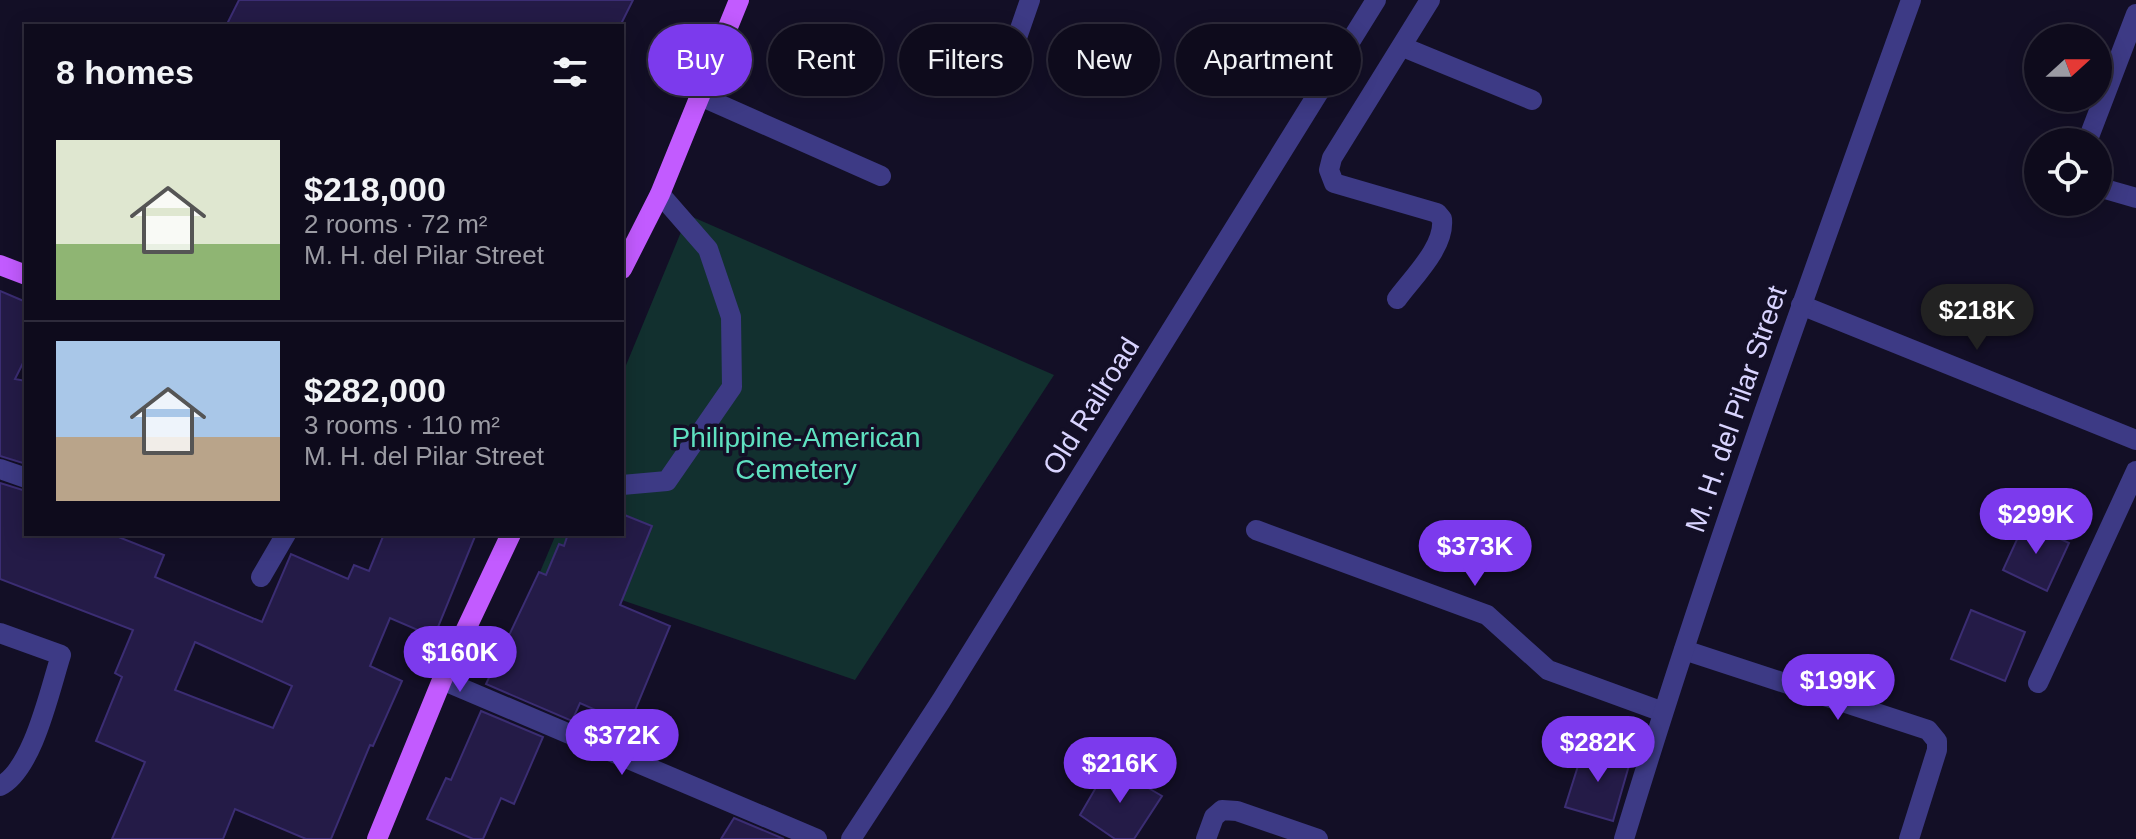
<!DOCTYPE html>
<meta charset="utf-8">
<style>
body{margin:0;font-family:Helvetica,sans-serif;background:#1c1929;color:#f1f3f6;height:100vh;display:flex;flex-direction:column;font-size:30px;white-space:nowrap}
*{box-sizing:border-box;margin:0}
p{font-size:26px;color:#9b9ba3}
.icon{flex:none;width:44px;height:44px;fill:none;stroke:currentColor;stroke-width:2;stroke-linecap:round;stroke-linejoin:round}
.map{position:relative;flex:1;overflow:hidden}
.panel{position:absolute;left:24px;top:24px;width:600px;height:512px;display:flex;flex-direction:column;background:#0e0b1c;border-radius:0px;box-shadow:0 4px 20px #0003,0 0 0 2px #2e2b3b}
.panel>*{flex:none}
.top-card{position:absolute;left:648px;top:24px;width:760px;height:72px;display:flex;gap:16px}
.needle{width:52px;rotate:69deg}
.fabs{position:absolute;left:2024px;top:24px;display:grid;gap:16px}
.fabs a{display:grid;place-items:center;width:88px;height:88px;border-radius:50%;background:#0e0b1c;box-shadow:0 4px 20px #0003,0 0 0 2px #2e2b3b;font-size:40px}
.price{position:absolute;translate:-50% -68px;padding:0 18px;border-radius:28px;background:#7c3aed;color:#fff;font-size:26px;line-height:52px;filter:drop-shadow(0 2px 4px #0008)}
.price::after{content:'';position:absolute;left:50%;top:48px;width:24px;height:18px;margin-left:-12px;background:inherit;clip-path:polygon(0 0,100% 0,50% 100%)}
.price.current{background:#222;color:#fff}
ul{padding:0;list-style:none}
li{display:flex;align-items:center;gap:24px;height:200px;padding:0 32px}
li+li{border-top:2px solid #2e2b3b}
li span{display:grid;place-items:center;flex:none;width:224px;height:160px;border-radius:0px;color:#555}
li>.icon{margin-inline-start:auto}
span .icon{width:96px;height:96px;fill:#fffc;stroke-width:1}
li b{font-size:34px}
h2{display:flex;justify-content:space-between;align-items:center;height:96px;padding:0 32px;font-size:34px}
.tag{padding:0 28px;border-radius:36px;background:#0e0b1c;box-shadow:0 4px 20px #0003,0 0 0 2px #2e2b3b;font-size:28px;line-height:72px}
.tag.current{background:#7c3aed;color:#fff}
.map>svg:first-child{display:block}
</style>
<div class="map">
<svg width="2136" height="839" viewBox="0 0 2136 839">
<rect width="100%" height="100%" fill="#130f26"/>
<polygon fill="#12302f" points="688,215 1054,375 855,680 540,572 556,534 622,534 622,375"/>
<g fill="#241b47" stroke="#3b2d73" stroke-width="2" fill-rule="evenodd">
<polygon points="239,0 633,0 620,26 226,26"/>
<polygon points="0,291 26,302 26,357 15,379 26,381 26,464 0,456"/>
<path d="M0 483 26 491V534H111L164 555 155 577 262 622 291 554 348 579 354 565 369 571 384 534H476L434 637 390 618 370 666 402 681 373 746 370 745 331 839H306L235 809 223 839H112L145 762 96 741 122 677 115 673 133 630 0 579ZM195 642 292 686 273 728 175 690Z"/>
<polygon points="622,514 652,526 620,605 670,626 629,725 580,703 572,721 486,684 539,572 546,575 559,544 564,546 568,534 622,534"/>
<polygon points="2025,522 2069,543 2047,591 2003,570"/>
<polygon points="1971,610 2025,632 2005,681 1951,659"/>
<polygon points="481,711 543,737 514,804 501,798 483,839 473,839 427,819 446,778 451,780"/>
<polygon points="1584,747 1630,762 1613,821 1565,807"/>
<polygon points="1109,765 1162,796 1134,839 1115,839 1080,815"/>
<polygon points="734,818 784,839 721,839"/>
</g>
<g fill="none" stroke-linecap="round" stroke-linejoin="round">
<g stroke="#3d3a85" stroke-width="20">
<polyline points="1403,47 1532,100"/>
<polyline points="1012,52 1030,0"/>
<polyline points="698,95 881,176"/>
<polyline points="2087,142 2136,14"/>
<polyline points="2098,187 2136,198"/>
<path d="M1397 299C1413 277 1445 247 1442 219L1437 213 1334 183 1329 170 1332 158 1430 0"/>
<polyline points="1801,305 2136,440"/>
<polyline points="0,469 26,478"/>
<polyline points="622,485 667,481 732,387 731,317 708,249 660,194"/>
<polyline points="1256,530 1487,615 1548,670 1663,712"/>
<polyline points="261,577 286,534"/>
<path d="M0 633 61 655C50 689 33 770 0 786"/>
<polyline points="1684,650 1928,730 1937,741 1937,750 1909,839"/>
<polyline points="442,680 817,839"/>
<polyline points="2038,683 2136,471"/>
<polyline points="851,839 941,701 1376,0"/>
<polyline points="1206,839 1214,817 1222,810 1237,811 1318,839"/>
<path d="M1624 839C1710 556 1811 278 1911 0"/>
</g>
<g stroke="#c25bff" stroke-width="20">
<polyline points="0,265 26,275"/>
<polyline points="622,269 660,194 739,0"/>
<polyline points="377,839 442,680 511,534"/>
</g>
</g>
<g text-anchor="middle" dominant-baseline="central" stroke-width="7" stroke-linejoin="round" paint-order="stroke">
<g font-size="28" fill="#d9d4ff" stroke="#130f26">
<text transform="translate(1091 406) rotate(-58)">Old Railroad</text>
<text transform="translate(1736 409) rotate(-71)">M. H. del Pilar Street</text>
</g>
<g font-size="28" fill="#5fe0c0" stroke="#130f26">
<text x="796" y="437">Philippine-American<tspan x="796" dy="32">Cemetery</tspan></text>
</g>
</g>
</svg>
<div class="fabs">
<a><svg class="needle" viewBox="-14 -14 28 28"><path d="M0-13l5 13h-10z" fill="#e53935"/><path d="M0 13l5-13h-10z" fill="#9b9ba3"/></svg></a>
<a><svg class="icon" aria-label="locate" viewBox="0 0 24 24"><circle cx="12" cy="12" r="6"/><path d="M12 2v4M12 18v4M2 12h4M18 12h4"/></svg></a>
</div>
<b class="price current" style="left:1977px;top:352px">$218K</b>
<b class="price" style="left:2036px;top:556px">$299K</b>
<b class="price" style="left:1475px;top:588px">$373K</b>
<b class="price" style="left:460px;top:694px">$160K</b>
<b class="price" style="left:1838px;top:722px">$199K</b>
<b class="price" style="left:622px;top:777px">$372K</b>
<b class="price" style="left:1598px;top:784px">$282K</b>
<b class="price" style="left:1120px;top:805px">$216K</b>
<div class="top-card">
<a class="tag current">Buy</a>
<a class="tag">Rent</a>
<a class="tag">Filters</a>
<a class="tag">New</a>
<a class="tag">Apartment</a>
</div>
<section class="panel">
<h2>8 homes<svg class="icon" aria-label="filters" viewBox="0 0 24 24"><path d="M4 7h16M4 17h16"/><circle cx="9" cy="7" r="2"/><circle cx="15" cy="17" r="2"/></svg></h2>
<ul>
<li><span style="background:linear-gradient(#dfe7d0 65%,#8fb573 0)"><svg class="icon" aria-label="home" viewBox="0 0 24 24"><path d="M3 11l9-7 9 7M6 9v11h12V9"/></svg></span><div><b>$218,000</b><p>2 rooms · 72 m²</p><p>M. H. del Pilar Street</p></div></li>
<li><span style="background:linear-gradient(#a9c7e8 60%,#b9a48a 0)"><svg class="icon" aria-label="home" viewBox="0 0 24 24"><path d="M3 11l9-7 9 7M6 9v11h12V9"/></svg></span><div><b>$282,000</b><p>3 rooms · 110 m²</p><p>M. H. del Pilar Street</p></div></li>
</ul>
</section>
</div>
